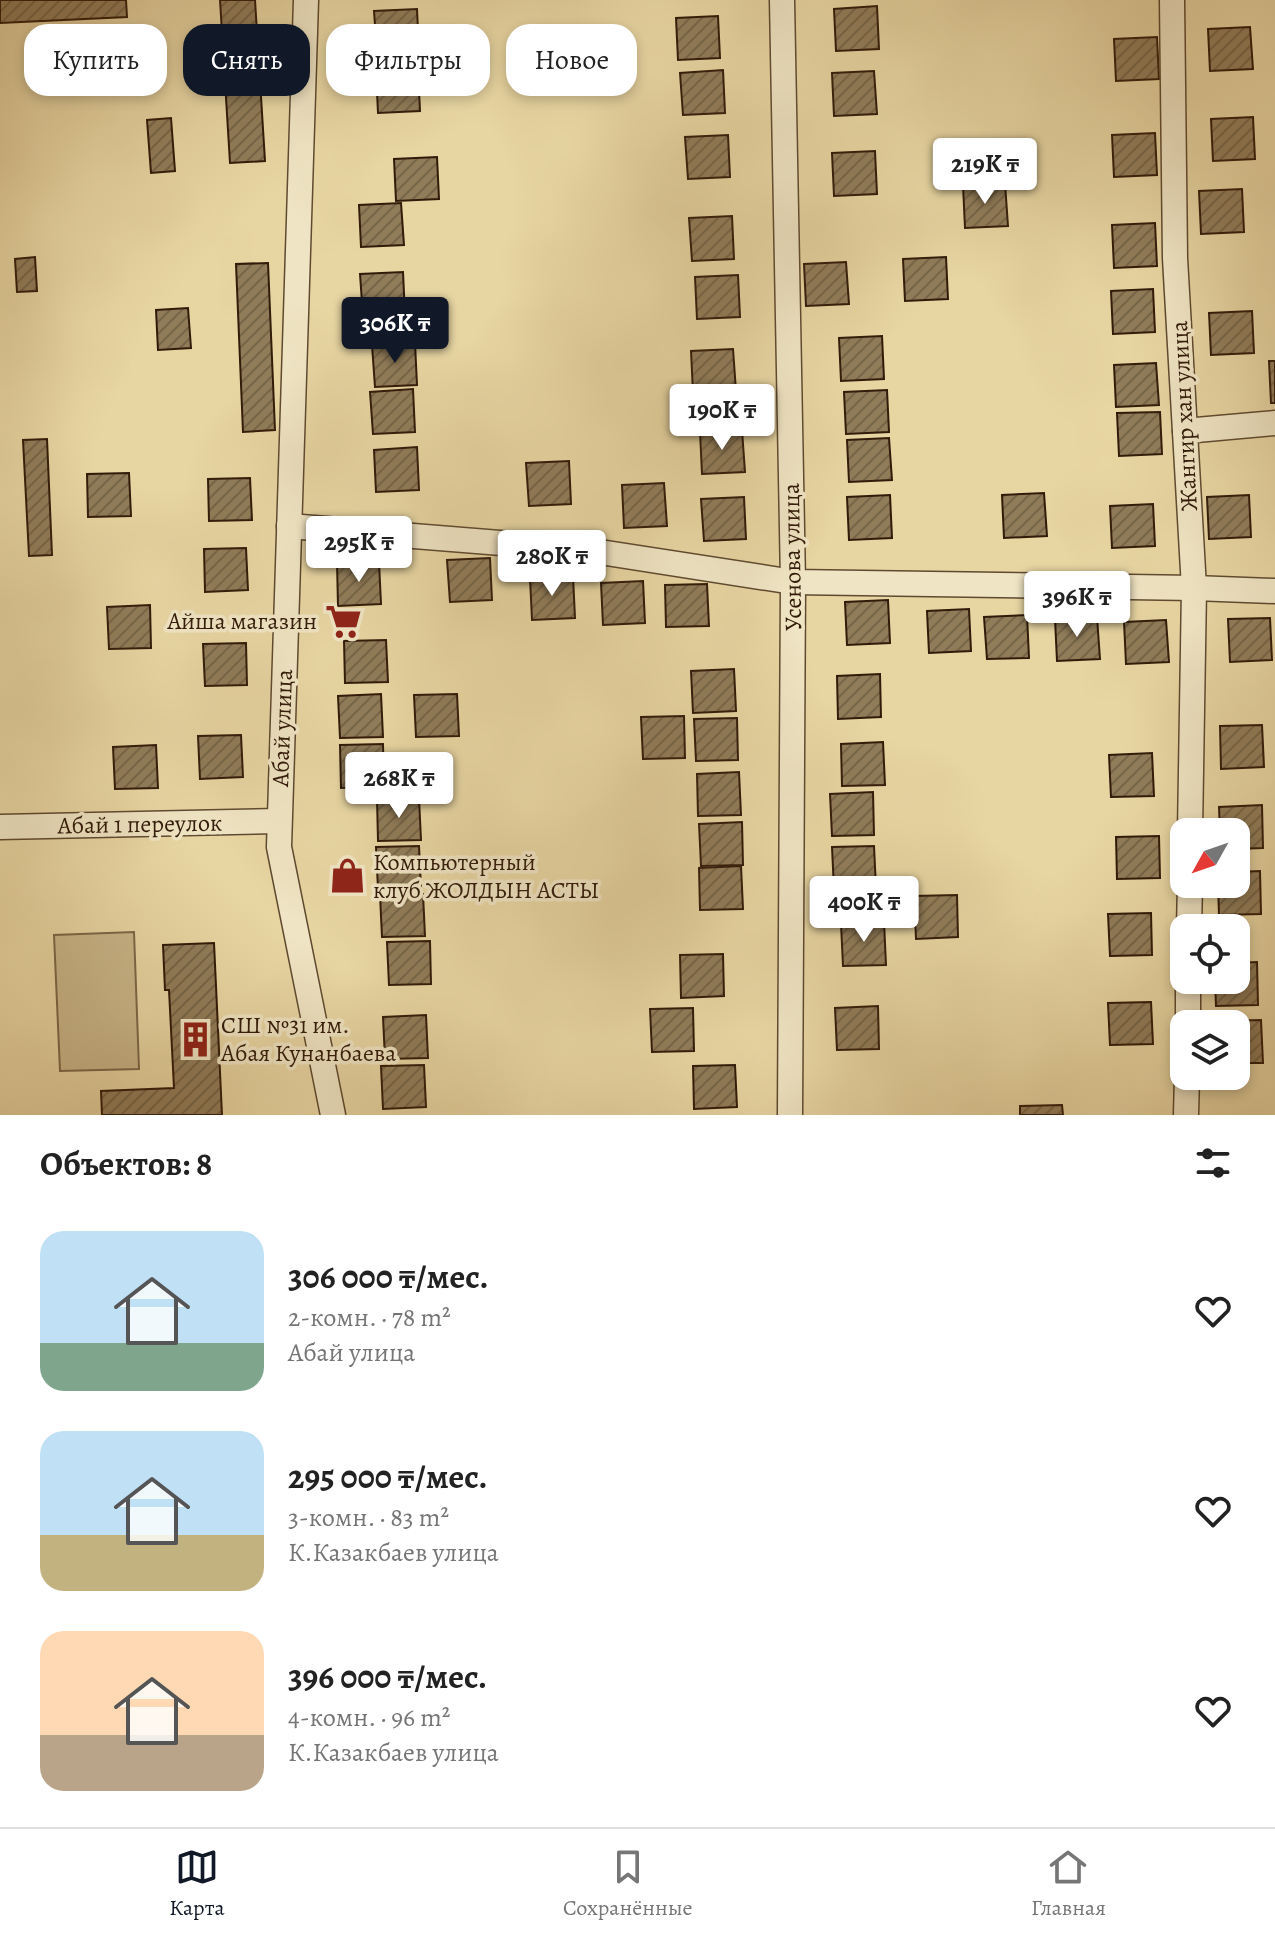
<!DOCTYPE html>
<html lang="ru">
<meta charset="utf-8">
<style>
body{margin:0;font-family:Alegreya,serif;background:#f6f6f6;color:#222;height:100vh;display:flex;flex-direction:column;font-size:30px;white-space:nowrap}
*{box-sizing:border-box;margin:0}
p{font-size:26px;color:#767676}
.icon{flex:none;width:44px;height:44px;fill:none;stroke:currentColor;stroke-width:2;stroke-linecap:round;stroke-linejoin:round}
.map{position:relative;height:1115px;overflow:hidden}
.side{display:flex;flex-direction:column;background:#fff;flex:1}
.side>*{flex:none}
.hud{position:absolute;left:24px;top:24px;width:800px;height:72px;display:flex;gap:16px}
.needle{width:52px;rotate:230deg}
.tools{position:absolute;left:1170px;top:818px;display:grid;gap:16px}
.tools a{display:grid;place-items:center;width:80px;height:80px;border-radius:16px;background:#fff;box-shadow:0 4px 12px #0003;font-size:40px}
.price{position:absolute;translate:-50% -68px;padding:0 18px;border-radius:8px;background:#fff;color:#222;font-size:26px;line-height:52px;filter:drop-shadow(0 2px 4px #0008)}
.price::after{content:'';position:absolute;left:50%;top:48px;width:24px;height:18px;margin-left:-12px;background:inherit;clip-path:polygon(0 0,100% 0,50% 100%)}
.price.on{background:#111827;color:#fff}
ul{padding:0;list-style:none}
li{display:flex;align-items:center;gap:24px;height:200px;padding:0 40px}
li span{display:grid;place-items:center;flex:none;width:224px;height:160px;border-radius:24px;color:#555}
li>.icon{margin-inline-start:auto}
span .icon{width:96px;height:96px;fill:#fffc;stroke-width:1}
li b{font-size:34px}
h2{display:flex;justify-content:space-between;align-items:center;height:96px;padding:0 40px;font-size:34px}
.chip{padding:0 28px;border-radius:24px;background:#fff;box-shadow:0 4px 12px #0003;font-size:28px;line-height:72px}
.chip.on{background:#111827;color:#fff}
.menu{display:flex;justify-content:space-around;align-items:center;height:112px;border-top:2px solid #e0e0e0;background:#fff;font-size:22px;color:#767676}
.menu a{display:grid;justify-items:center;gap:4px}
.menu .on{color:#111827}
.map>svg:first-child{display:block}
</style>
<div class="map">
<svg width="1275" height="1115" viewBox="0 0 1275 1115">
<defs>
<pattern id="building-hatch" width="6" height="6" patternUnits="userSpaceOnUse" patternTransform="scale(2)"><rect width="6" height="6" fill="#907c59"/><path d="M-1 1l2-2M0 6l6-6M5 7l2-2" fill="none" stroke="#766548"/></pattern>
</defs>
<rect width="100%" height="100%" fill="#e7d5a2"/>
<filter id="stains"><feTurbulence type="fractalNoise" baseFrequency=".0025" numOctaves="4"/><feColorMatrix values="0 0 0 0 .2 0 0 0 0 .09 0 0 0 0 .02 0 0 0 .5 -.17"/></filter>
<radialGradient id="worn" r=".72"><stop offset=".6" stop-color="#630" stop-opacity="0"/><stop offset="1" stop-color="#630" stop-opacity=".3"/></radialGradient>
<polygon fill="#c8b588" stroke="#7d6849" stroke-width="2" points="134,932 139,1069 60,1071 54,935"/>
<g fill="url(#building-hatch)" stroke="#321b0a" stroke-width="2">
<polygon points="0,0 126,0 127,17 0,23"/>
<polygon points="220,0 255,0 265,161 230,163"/>
<polygon points="877,6 879,49 836,51 834,9"/>
<polygon points="417,9 419,52 377,53 374,11"/>
<polygon points="718,16 720,58 678,60 676,18"/>
<polygon points="1250,27 1253,69 1210,71 1208,29"/>
<polygon points="1157,37 1159,79 1116,81 1114,39"/>
<polygon points="418,69 420,111 378,113 376,71"/>
<polygon points="723,70 725,113 683,115 680,73"/>
<polygon points="874,71 877,114 834,116 832,73"/>
<polygon points="1253,117 1255,159 1213,161 1211,119"/>
<polygon points="171,118 175,171 151,173 147,120"/>
<polygon points="1155,133 1157,175 1114,177 1112,135"/>
<polygon points="728,135 730,177 688,179 685,137"/>
<polygon points="875,151 877,194 834,196 832,153"/>
<polygon points="437,157 439,199 396,201 394,159"/>
<polygon points="1005,183 1008,226 965,228 963,185"/>
<polygon points="1242,189 1244,232 1201,234 1199,191"/>
<polygon points="401,203 404,245 361,247 359,205"/>
<polygon points="732,216 734,259 692,261 689,218"/>
<polygon points="1155,223 1157,266 1114,268 1112,225"/>
<polygon points="35,257 37,291 17,292 15,259"/>
<polygon points="946,257 948,299 905,301 903,259"/>
<polygon points="846,262 849,304 806,306 804,264"/>
<polygon points="268,263 275,430 243,432 236,264"/>
<polygon points="403,272 405,315 363,317 360,274"/>
<polygon points="738,275 740,317 697,319 695,277"/>
<polygon points="1153,289 1155,332 1113,334 1111,291"/>
<polygon points="188,308 191,348 158,350 156,310"/>
<polygon points="1252,311 1254,353 1211,355 1209,313"/>
<polygon points="882,336 884,379 841,381 839,338"/>
<polygon points="415,343 417,385 375,387 372,345"/>
<polygon points="733,349 736,391 693,393 691,351"/>
<polygon points="1269,361 1275,361 1275,403 1271,403"/>
<polygon points="1156,363 1159,405 1116,407 1114,365"/>
<polygon points="413,389 415,432 373,434 370,392"/>
<polygon points="887,390 889,432 846,434 844,392"/>
<polygon points="1160,412 1162,454 1119,456 1117,413"/>
<polygon points="742,430 745,472 702,474 700,432"/>
<polygon points="889,438 892,480 849,482 847,440"/>
<polygon points="47,439 52,555 29,556 23,440"/>
<polygon points="417,447 419,490 376,492 374,450"/>
<polygon points="569,461 571,504 529,506 526,463"/>
<polygon points="129,473 131,516 88,517 87,474"/>
<polygon points="250,478 252,520 209,521 208,479"/>
<polygon points="664,483 667,526 624,528 622,485"/>
<polygon points="1044,493 1047,536 1004,538 1002,495"/>
<polygon points="890,495 892,538 849,540 847,497"/>
<polygon points="1249,495 1251,537 1209,539 1207,497"/>
<polygon points="744,497 746,539 704,541 701,499"/>
<polygon points="1153,504 1155,546 1112,548 1110,506"/>
<polygon points="246,548 248,590 205,592 204,549"/>
<polygon points="490,558 492,600 450,602 447,560"/>
<polygon points="379,562 381,604 338,606 337,563"/>
<polygon points="573,576 575,618 532,620 530,578"/>
<polygon points="643,581 645,623 603,625 601,583"/>
<polygon points="707,584 709,626 666,627 665,585"/>
<polygon points="888,600 890,643 847,645 845,602"/>
<polygon points="150,605 151,648 109,649 107,607"/>
<polygon points="969,609 971,651 929,653 927,611"/>
<polygon points="1027,615 1029,658 987,659 984,617"/>
<polygon points="1097,617 1100,659 1057,661 1055,619"/>
<polygon points="1270,618 1272,660 1230,662 1228,619"/>
<polygon points="1166,620 1169,662 1126,664 1124,622"/>
<polygon points="386,640 388,682 345,683 344,641"/>
<polygon points="246,643 247,685 205,686 203,644"/>
<polygon points="734,669 736,711 693,713 691,671"/>
<polygon points="880,674 881,717 838,719 837,676"/>
<polygon points="381,694 383,737 340,738 338,696"/>
<polygon points="457,694 459,736 416,737 414,695"/>
<polygon points="684,716 685,758 643,759 641,717"/>
<polygon points="737,718 738,760 696,761 694,719"/>
<polygon points="1262,725 1264,767 1221,769 1220,726"/>
<polygon points="241,735 243,777 200,779 198,736"/>
<polygon points="883,742 885,785 842,786 841,744"/>
<polygon points="383,744 384,786 341,788 340,745"/>
<polygon points="156,745 158,788 115,789 113,747"/>
<polygon points="1152,753 1154,796 1111,797 1109,755"/>
<polygon points="739,772 741,815 698,816 697,774"/>
<polygon points="873,792 874,835 832,836 830,794"/>
<polygon points="419,798 421,840 378,841 377,799"/>
<polygon points="1262,805 1263,848 1236,849 1236,832 1220,832 1219,807"/>
<polygon points="742,822 743,865 701,866 699,824"/>
<polygon points="1159,836 1160,878 1117,879 1116,837"/>
<polygon points="419,846 421,888 378,889 376,847"/>
<polygon points="874,846 876,888 834,890 832,847"/>
<polygon points="741,866 743,909 700,910 699,868"/>
<polygon points="1260,871 1261,914 1219,915 1218,884 1236,884 1236,872"/>
<polygon points="423,894 425,936 382,937 380,895"/>
<polygon points="957,895 958,937 916,939 914,896"/>
<polygon points="1151,913 1152,955 1110,956 1108,914"/>
<polygon points="884,922 886,965 843,966 841,924"/>
<polygon points="430,941 431,984 389,985 387,942"/>
<polygon points="214,943 222,1115 102,1115 101,1091 174,1088 169,990 165,990 163,945"/>
<polygon points="723,954 724,996 681,998 680,955"/>
<polygon points="1257,962 1258,1005 1216,1006 1215,980 1236,980 1236,963"/>
<polygon points="1151,1002 1153,1044 1110,1045 1108,1003"/>
<polygon points="878,1006 879,1049 837,1050 835,1008"/>
<polygon points="693,1008 694,1051 652,1052 650,1009"/>
<polygon points="426,1015 428,1058 385,1059 383,1017"/>
<polygon points="1261,1020 1263,1063 1236,1063 1236,1024 1219,1024 1219,1021"/>
<polygon points="424,1065 426,1107 383,1109 381,1066"/>
<polygon points="735,1065 737,1107 694,1109 693,1066"/>
<polygon points="1062,1105 1063,1115 1020,1115 1020,1106"/>
</g>
<g fill="none" stroke-linecap="round" stroke-linejoin="round">
<defs>
<g id="minor">
<polyline points="306,0 279,847 333,1115"/>
<polyline points="782,0 793,582 790,1115"/>
<polyline points="1172,0 1175,258 1194,588 1190,832"/>
<polyline points="1185,431 1275,423"/>
<polyline points="289,526 587,550 793,582 1194,588 1275,591"/>
<polyline points="0,827 279,821"/>
<polyline points="1189,928 1190,884"/>
<polyline points="1188,1024 1188,980"/>
<polyline points="1186,1115 1187,1076"/>
</g>
</defs>
<use href="#minor" stroke="#5f4a30" stroke-width="27"/>
<use href="#minor" stroke="#efe4c3" stroke-width="24"/>
</g>
<defs>
<symbol id="supermarket-bare" viewBox="-9 -9 18 18"><path d="M-6-5.5h2.5l.6 2H6L4.5 2H-2.5L-4.4-4H-6ZM-1.5 3.2a1.3 1.3 0 1 0 .1 0ZM3 3.2a1.3 1.3 0 1 0 .1 0Z" fill="#8f2418" stroke="#efe4c3" stroke-width="2.5" paint-order="stroke"/></symbol>
<symbol id="shop-bare" viewBox="-9 -9 18 18"><path d="M-5-2.5h2.3a2.7 3.5 0 0 1 5.4 0H5L5.5 6h-11ZM-1.5-2.5h3a1.5 2.3 0 0 0-3 0Z" fill="#8f2418" stroke="#efe4c3" stroke-width="2.5" paint-order="stroke"/></symbol>
<symbol id="building-bare" viewBox="-9 -9 18 18"><path d="M-4-6H4V6H1V3H-1V6H-4ZM-2.5-4.3h1.7v1.8h-1.7ZM.8-4.3h1.7v1.8H.8ZM-2.5-1h1.7V.8h-1.7ZM.8-1h1.7V.8H.8Z" fill="#8f2418" stroke="#efe4c3" stroke-width="2.5" paint-order="stroke"/></symbol>
</defs>
<g fill-rule="evenodd">
<use href="#supermarket-bare" x="318" y="596" width="51" height="51"/>
<use href="#shop-bare" x="322" y="850" width="51" height="51"/>
<use href="#building-bare" x="170" y="1014" width="51" height="51"/>
</g>
<g text-anchor="middle" dominant-baseline="central" stroke-width="7" stroke-linejoin="round" paint-order="stroke">
<g font-size="24" fill="#321b0a" stroke="#efe4c3">
<text transform="translate(1184 416) rotate(-93)">Жангир хан улица</text>
<text transform="translate(792 557) rotate(-91)">Усенова улица</text>
<text transform="translate(282 728) rotate(-88)">Абай улица</text>
<text transform="translate(140 824) rotate(-1)">Абай 1 переулок</text>
</g>
<g font-size="24" fill="#321b0a" stroke="#efe4c3" text-anchor="start">
<text x="317" y="621" text-anchor="end">Айша магазин</text>
<text x="373" y="862">Компьютерный<tspan x="373" dy="28">клуб ЖОЛДЫН АСТЫ</tspan></text>
<text x="221" y="1025">СШ №31 им.<tspan x="221" dy="28">Абая Кунанбаева</tspan></text>
</g>
</g>
<rect width="100%" height="100%" filter="url(#stains)"/>
<rect width="100%" height="100%" fill="url(#worn)"/>
</svg>
<div class="tools">
<a><svg class="needle" viewBox="-14 -14 28 28"><path d="M0-13l5 13h-10z" fill="#e53935"/><path d="M0 13l5-13h-10z" fill="#767676"/></svg></a>
<a><svg class="icon" aria-label="locate" viewBox="0 0 24 24"><circle cx="12" cy="12" r="6"/><path d="M12 2v4M12 18v4M2 12h4M18 12h4"/></svg></a>
<a><svg class="icon" aria-label="layers" viewBox="0 0 24 24"><path d="M12 4l9 5-9 5-9-5zM3 14l9 5 9-5"/></svg></a>
</div>
<b class="price" style="left:985px;top:206px">219K ₸</b>
<b class="price on" style="left:395px;top:365px">306K ₸</b>
<b class="price" style="left:722px;top:452px">190K ₸</b>
<b class="price" style="left:359px;top:584px">295K ₸</b>
<b class="price" style="left:552px;top:598px">280K ₸</b>
<b class="price" style="left:1077px;top:639px">396K ₸</b>
<b class="price" style="left:399px;top:820px">268K ₸</b>
<b class="price" style="left:864px;top:944px">400K ₸</b>
<div class="hud">
<a class="chip">Купить</a>
<a class="chip on">Снять</a>
<a class="chip">Фильтры</a>
<a class="chip">Новое</a>
</div>
</div>
<section class="side">
<h2>Объектов: 8<svg class="icon" aria-label="filters" viewBox="0 0 24 24"><path d="M4 7h16M4 17h16"/><circle cx="9" cy="7" r="2"/><circle cx="15" cy="17" r="2"/></svg></h2>
<ul>
<li><span style="background:linear-gradient(#bfe0f5 70%,#7fa58c 0)"><svg class="icon" aria-label="home" viewBox="0 0 24 24"><path d="M3 11l9-7 9 7M6 9v11h12V9"/></svg></span><div><b>306 000 ₸/мес.</b><p>2-комн. · 78 m²</p><p>Абай улица</p></div><svg class="icon" aria-label="heart" viewBox="0 0 24 24"><path d="M12 20l-8-8c-3-5 5-10 8-4 3-6 11-1 8 4z"/></svg></li>
<li><span style="background:linear-gradient(#bfe0f5 65%,#c2b280 0)"><svg class="icon" aria-label="home" viewBox="0 0 24 24"><path d="M3 11l9-7 9 7M6 9v11h12V9"/></svg></span><div><b>295 000 ₸/мес.</b><p>3-комн. · 83 m²</p><p>К.Казакбаев улица</p></div><svg class="icon" aria-label="heart" viewBox="0 0 24 24"><path d="M12 20l-8-8c-3-5 5-10 8-4 3-6 11-1 8 4z"/></svg></li>
<li><span style="background:linear-gradient(#ffd9b3 65%,#b9a48a 0)"><svg class="icon" aria-label="home" viewBox="0 0 24 24"><path d="M3 11l9-7 9 7M6 9v11h12V9"/></svg></span><div><b>396 000 ₸/мес.</b><p>4-комн. · 96 m²</p><p>К.Казакбаев улица</p></div><svg class="icon" aria-label="heart" viewBox="0 0 24 24"><path d="M12 20l-8-8c-3-5 5-10 8-4 3-6 11-1 8 4z"/></svg></li>
</ul>
</section>
<nav class="menu">
<a class="on"><svg class="icon" aria-label="map" viewBox="0 0 24 24"><path d="M3 6l6-2 6 2 6-2v14l-6 2-6-2-6 2zM9 4v14M15 6v14"/></svg>Карта</a>
<a><svg class="icon" aria-label="saved" viewBox="0 0 24 24"><path d="M7 4h10v16l-5-4-5 4z"/></svg>Сохранённые</a>
<a><svg class="icon" aria-label="home" viewBox="0 0 24 24"><path d="M3 11l9-7 9 7M6 9v11h12V9"/></svg>Главная</a>
</nav>
